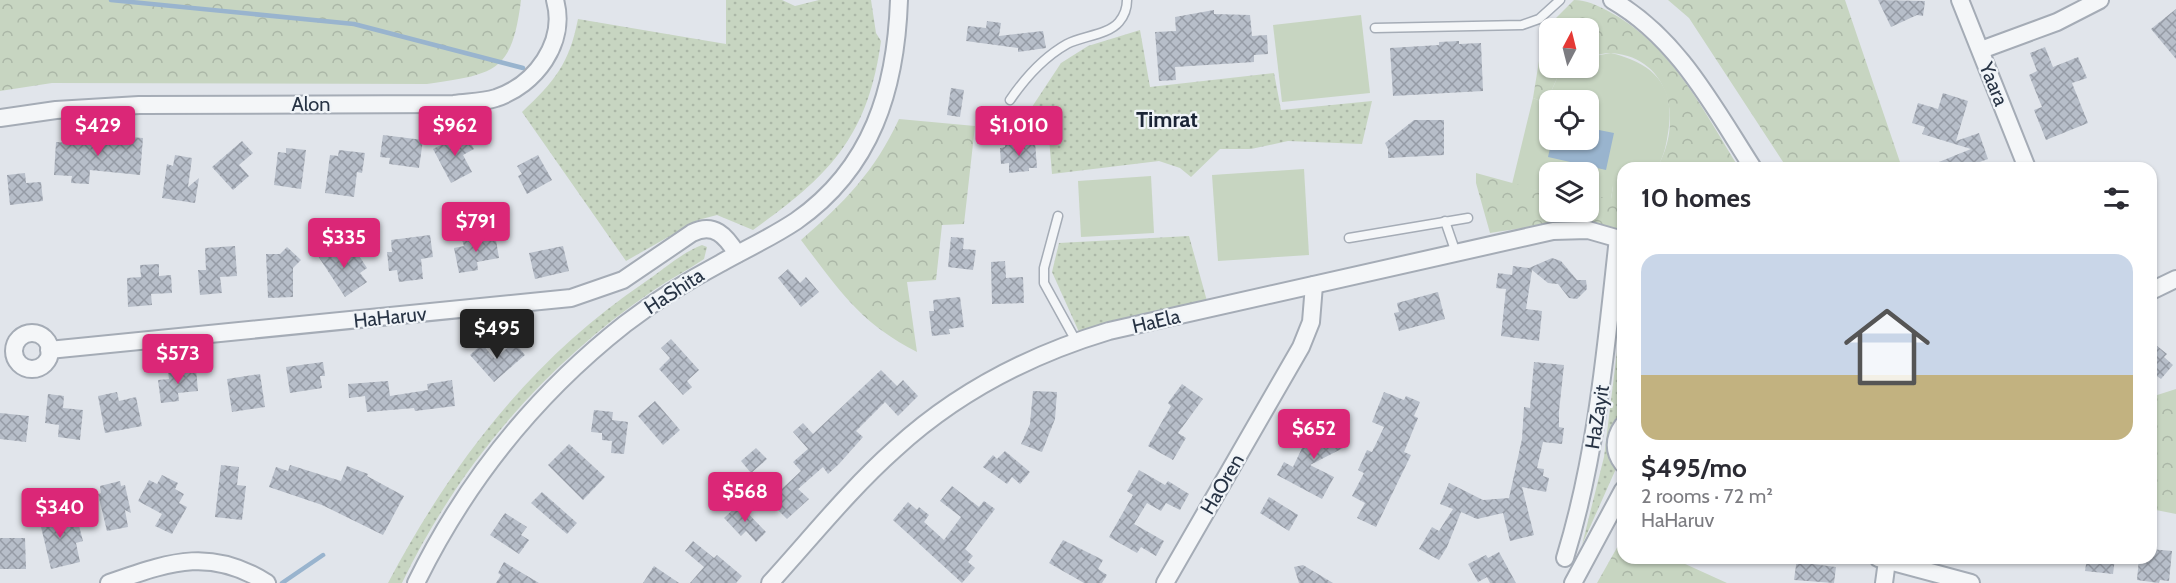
<!DOCTYPE html>
<meta charset="utf-8">
<style>
body{margin:0;font-family:Cabin,sans-serif;background:#f2f2f3;color:#2b2b33;height:100vh;display:flex;flex-direction:column;font-size:22px;white-space:nowrap}
*{box-sizing:border-box;margin:0}
p{font-size:20px;color:#7c7c81}
.icon{flex:none;width:33px;height:33px;fill:none;stroke:currentColor;stroke-width:2;stroke-linecap:round;stroke-linejoin:round}
.map{position:relative;flex:1;overflow:hidden}
.side{position:absolute;left:1617px;top:162px;width:540px;height:402px;display:flex;flex-direction:column;background:#fff;border-radius:18px;box-shadow:0 2px 4px #0004}
.side>*{flex:none}
.needle{width:39px;rotate:7deg}
.buttons{position:absolute;left:1539px;top:18px;display:grid;gap:12px}
.buttons a{display:grid;place-items:center;width:60px;height:60px;border-radius:12px;background:#fff;box-shadow:0 2px 4px #0004;font-size:30px}
.price{position:absolute;translate:-50% -51px;padding:0 14px;border-radius:6px;background:#db2777;color:#fff;font-size:20px;line-height:39px;filter:drop-shadow(0 2px 3px #0008)}
.price::after{content:'';position:absolute;left:50%;top:36px;width:18px;height:14px;margin-left:-9px;background:inherit;clip-path:polygon(0 0,100% 0,50% 100%)}
.price.active{background:#222;color:#fff}
ul{padding:0;list-style:none}
li{display:grid;align-content:center;gap:12px;height:318px;padding:0 24px}
li+li{border-top:2px solid #e1e1e2}
li span{display:grid;place-items:center;height:186px;border-radius:18px;color:#555}
li>.icon{margin-inline-start:auto}
span .icon{width:108px;height:108px;fill:#fffc;stroke-width:1}
li b{font-size:26px}
h2{display:flex;justify-content:space-between;align-items:center;height:72px;padding:0 24px;font-size:26px}
.map>svg:first-child{display:block}
</style>
<div class="map">
<svg width="2176" height="583" viewBox="0 0 2176 583">
<defs>
<pattern id="forest-crowns" width="20" height="18" patternUnits="userSpaceOnUse" patternTransform="scale(1.5)"><rect width="20" height="18" fill="#c7d5c1"/><path d="M2 6a3 3 0 1 1 6 0M12 15a3 3 0 1 1 6 0" fill="none" stroke="#abb7a7"/></pattern>
<pattern id="park-dots" width="8" height="8" patternUnits="userSpaceOnUse" patternTransform="scale(1.5)"><rect width="8" height="8" fill="#c7d5c1"/><path d="M2 2h.1M6 6h.1" fill="none" stroke="#abb7a7" stroke-width="1.8" stroke-linecap="round"/></pattern>
<pattern id="building-cross-hatch" width="8" height="8" patternUnits="userSpaceOnUse" patternTransform="scale(1.5)"><rect width="8" height="8" fill="#b7bec9"/><path d="M0 0l8 8M0 8l8-8" fill="none" stroke="#959ba5"/></pattern>
</defs>
<rect width="100%" height="100%" fill="#e1e5eb"/>
<g fill="#c7d5c1" fill-rule="evenodd">
<polygon points="1361,15 1370,93 1282,102 1273,25"/>
<path d="M1611 53C1655 64 1676 86 1668 133 1666 146 1664 156 1657 168H1623V186H1613L1611 199 1598 204 1589 202 1588 172H1550L1549 193 1512 184 1533 98 1546 103 1558 76 1566 69 1588 68 1589 57ZM1550 100H1588V140H1550Z"/>
<polygon points="1304,169 1309,255 1218,261 1212,175"/>
<polygon points="1151,176 1154,233 1081,237 1078,181"/>
</g>
<g fill="url(#forest-crowns)">
<path d="M0 0H521C512 73 495 74 427 84L52 83 0 91Z"/>
<path d="M1574 0C1587 0 1596 5 1608 11 1671 44 1703 110 1739 168H1657C1683 124 1672 58 1612 53 1604 53 1596 55 1589 57L1588 28H1550V68H1568L1558 76 1546 103 1533 98 1544 30Z"/>
<polygon points="1668,0 1845,0 1902,168 1787,168 1689,18"/>
<path d="M899 119 975 126 964 224 942 225 936 280 907 282 917 352C860 323 839 290 801 240 844 203 875 171 899 119Z"/>
<path d="M1476 173 1549 193 1550 212H1588L1589 202 1598 204 1601 197 1611 199 1613 186H1623V230C1577 217 1537 226 1490 233L1476 183Z"/>
<polygon points="2176,389 2176,514 2151,509 2151,397"/>
<polygon points="1623,537 1623,558 1672,558 1727,583 1597,583"/>
</g>
<g fill="url(#park-dots)">
<path d="M726 0H782L795 6 819 0H871L876 33 881 41C868 137 829 176 753 230L717 215 698 220 626 261 522 112C555 81 569 64 578 19L726 44Z"/>
<polygon points="1140,30 1150,87 1274,73 1281,110 1372,101 1362,144 1288,141 1251,149 1220,149 1191,177 1180,168 1159,161 1052,174 1048,126 1045,117 1028,113 1061,63 1088,46"/>
<polygon points="1189,236 1207,301 1079,332 1052,272 1059,243"/>
<path d="M702 245 707 247 704 259C688 270 670 279 654 290 545 364 459 465 402 583H388C451 464 532 358 645 282 663 270 681 253 702 245Z"/>
<polygon points="1623,303 1623,453 1582,545 1604,457"/>
</g>
<polygon fill="#99b4ce" points="1589,128 1614,133 1606,170 1548,157 1552,140 1588,140"/>
<g fill="none" stroke-linecap="round" stroke-linejoin="round">
<g stroke="#99b4ce" stroke-width="4.5">
<polyline points="111,0 354,24 523,68"/>
<polyline points="282,583 323,555"/>
</g>
</g>
<g fill="url(#building-cross-hatch)">
<polygon points="1878,0 1925,1 1923,16 1917,15 1891,27"/>
<polygon points="2176,9 2176,59 2151,29"/>
<polygon points="1214,10 1214,14 1250,15 1252,36 1267,35 1268,54 1254,55 1254,62 1175,67 1176,80 1159,81 1155,32 1176,31 1175,17"/>
<polygon points="987,21 1001,23 999,36 1043,31 1046,48 1018,52 1018,48 966,41 968,26 986,28"/>
<polygon points="1459,41 1459,44 1481,43 1483,91 1393,96 1390,48 1439,45 1439,42"/>
<polygon points="2045,47 2053,67 2078,57 2087,78 2072,83 2088,123 2046,140 2034,110 2042,107 2029,75 2037,71 2030,53"/>
<polygon points="951,88 964,90 960,117 947,115"/>
<polygon points="1943,93 1968,101 1956,141 1979,133 1988,159 1963,168 1924,168 1971,149 1922,134 1925,127 1912,123 1918,103 1938,109"/>
<polygon points="1414,120 1444,120 1444,155 1388,158 1388,149 1385,143"/>
<polygon points="465,133 474,149 463,155 472,172 451,183 433,149"/>
<polygon points="383,135 423,140 419,168 389,164 390,158 380,157"/>
<polygon points="114,136 143,138 140,175 90,170 89,184 71,183 72,176 54,175 56,142 71,143 71,137 114,141"/>
<polygon points="242,141 253,153 239,165 249,176 233,190 212,167"/>
<polygon points="1035,142 1037,168 1029,168 1029,171 1009,173 1009,163 1001,164 1000,148 1005,147 1005,144"/>
<polygon points="286,148 306,150 301,189 274,185 278,152 286,153"/>
<polygon points="339,150 365,153 362,173 357,172 354,197 325,193 330,155 338,156"/>
<polygon points="175,155 192,158 188,187 199,178 195,203 162,198 167,164 173,166"/>
<polygon points="538,155 552,180 527,194 518,176 522,174 517,166"/>
<polygon points="25,173 26,183 41,182 43,201 10,205 7,175"/>
<polygon points="495,234 499,258 477,262 478,270 459,273 454,248 464,246 462,240"/>
<polygon points="430,235 433,257 421,259 423,279 399,282 397,270 389,271 387,252 392,252 391,240"/>
<polygon points="951,237 964,238 963,249 976,250 973,270 948,267"/>
<polygon points="235,246 237,276 220,277 222,293 200,295 198,270 206,270 205,248"/>
<polygon points="327,246 334,256 344,249 349,255 356,251 367,268 360,273 367,282 345,297 316,253"/>
<polygon points="563,246 569,271 535,279 529,253"/>
<polygon points="287,247 301,260 293,268 293,297 268,298 266,254 280,254"/>
<polygon points="1552,258 1561,261 1577,280 1586,280 1587,289 1577,299 1569,298 1558,284 1548,283 1532,270 1526,309 1542,311 1539,341 1501,336 1506,289 1496,288 1498,273 1512,275 1513,266 1529,268"/>
<polygon points="1005,261 1006,278 1023,277 1024,303 992,304 991,262"/>
<polygon points="159,264 159,276 171,275 172,293 151,294 152,305 128,307 127,278 141,277 140,265"/>
<polygon points="788,269 800,283 806,277 819,292 801,307 778,278"/>
<polygon points="1438,292 1445,319 1399,331 1394,313 1399,312 1397,303"/>
<polygon points="960,297 964,327 949,329 950,334 932,336 929,311 934,311 933,300"/>
<polygon points="671,339 699,370 687,381 692,387 683,395 659,369 670,358 661,348"/>
<polygon points="2151,341 2167,354 2164,357 2173,365 2161,379 2151,372"/>
<polygon points="514,342 525,355 494,382 470,355 482,344 495,359"/>
<polygon points="323,362 325,376 320,376 322,388 290,393 286,367"/>
<polygon points="1534,362 1564,365 1559,411 1559,427 1564,428 1562,444 1543,442 1537,468 1544,469 1543,476 1549,478 1546,492 1522,487 1534,535 1510,541 1503,513 1477,519 1461,512 1447,547 1439,560 1419,549 1432,527 1439,531 1453,509 1440,504 1449,483 1483,500 1509,498 1522,439 1524,407 1530,408"/>
<polygon points="196,369 198,391 178,393 179,401 161,403 158,380 169,379 168,372"/>
<polygon points="881,370 897,386 903,380 918,396 898,416 885,402 856,431 863,437 839,464 828,474 823,467 798,489 809,499 787,519 769,501 801,471 793,462 808,449 793,432 803,423 813,434"/>
<polygon points="260,374 265,407 232,412 227,379"/>
<polygon points="452,380 455,406 415,411 414,408 367,412 365,396 349,398 348,384 388,381 390,396 428,390 427,384"/>
<polygon points="1182,384 1203,399 1178,433 1186,438 1173,460 1148,446 1171,406 1168,403"/>
<polygon points="1033,391 1057,392 1055,419 1042,452 1021,444 1030,424"/>
<polygon points="117,392 119,401 136,397 142,426 105,433 98,396"/>
<polygon points="1384,392 1404,400 1406,396 1420,402 1414,416 1418,418 1404,452 1411,455 1376,527 1357,518 1365,503 1352,496 1364,473 1358,470 1367,450 1372,452 1384,427 1372,422"/>
<polygon points="48,394 64,396 63,408 83,410 80,440 58,437 59,425 45,423"/>
<polygon points="655,401 680,430 663,445 638,416"/>
<polygon points="594,410 613,412 612,420 628,422 624,454 611,453 612,441 602,440 602,433 591,432"/>
<polygon points="0,413 29,416 26,442 0,439"/>
<polygon points="1332,423 1334,431 1338,428 1347,446 1310,465 1334,477 1322,499 1277,475 1284,462 1293,467 1303,446 1300,436"/>
<polygon points="569,444 605,477 583,500 548,465"/>
<polygon points="756,448 767,459 751,473 741,461"/>
<polygon points="1005,451 1030,472 1020,484 1012,477 1007,484 983,467 993,455 997,459"/>
<polygon points="221,465 239,467 237,485 246,486 242,520 215,517"/>
<polygon points="290,465 341,481 347,466 368,474 367,476 404,496 383,535 322,505 269,487 276,467 288,471"/>
<polygon points="1139,470 1165,485 1168,481 1189,494 1180,510 1166,503 1161,511 1147,503 1134,524 1164,541 1156,556 1141,547 1137,553 1109,537 1133,495 1127,491"/>
<polygon points="162,475 178,483 175,489 184,494 179,503 187,507 172,534 155,526 162,514 138,501 149,480 157,484"/>
<polygon points="120,481 121,486 125,485 131,513 125,510 128,527 107,531 98,494 101,493 100,486"/>
<polygon points="952,486 979,507 984,501 995,509 965,549 973,556 968,562 975,568 962,583 893,520 908,502 917,510 919,507 929,515 924,522 944,540 961,517 940,501"/>
<polygon points="542,492 577,523 567,534 531,503"/>
<polygon points="1269,497 1298,515 1289,531 1260,513"/>
<polygon points="739,504 766,532 756,542 746,531 741,536 724,518"/>
<polygon points="55,505 59,526 78,522 83,541 76,543 80,562 51,569 37,510"/>
<polygon points="505,513 527,527 521,535 529,540 519,554 490,535"/>
<polygon points="0,538 25,538 26,569 0,569"/>
<polygon points="1063,540 1103,560 1098,569 1107,575 1102,583 1084,583 1049,563"/>
<polygon points="693,541 714,558 717,555 742,576 736,583 690,583 704,567 685,551"/>
<polygon points="2151,549 2172,551 2169,581 2160,580 2159,583 2137,580 2139,558 2151,558"/>
<polygon points="1499,552 1516,583 1490,583 1487,577 1478,582 1468,564 1486,555 1488,558"/>
<polygon points="1797,558 1813,559 1812,564 1836,567 1834,583 1794,580"/>
<polygon points="2087,558 2115,558 2113,574 2085,571"/>
<polygon points="504,562 539,583 496,583 501,575 498,573"/>
<polygon points="1303,565 1333,583 1299,583 1294,567"/>
<polygon points="654,566 679,583 643,583"/>
</g>
<g fill="none" stroke-linecap="round" stroke-linejoin="round">
<defs>
<g id="lane">
<polyline points="1375,28 1522,25 1539,19 1560,0"/>
<path d="M1010 100C1025 78 1044 57 1067 44 1082 36 1108 35 1119 22 1124 16 1127 7 1127 0"/>
<polyline points="1058,216 1044,268 1044,283 1076,341"/>
<polyline points="1445,221 1456,253"/>
<polyline points="1349,238 1468,218"/>
</g>
<g id="street">
<path d="M1612 0C1678 38 1713 106 1753 168"/>
<polyline points="1960,0 2027,168"/>
<polyline points="1981,50 2057,22 2100,0"/>
<path d="M0 118 56 110 139 105 454 104C468 102 483 102 496 98 535 85 567 43 555 0"/>
<polyline points="2151,291 2176,279"/>
<circle cx="32" cy="351" r="18"/>
<path d="M49 350 571 298 623 280 692 233C714 222 726 236 737 254"/>
<path d="M1623 425C1614 438 1613 451 1623 464"/>
<path d="M1565 558C1597 454 1606 346 1618 238"/>
<polyline points="1878,558 1971,583"/>
<path d="M109 583C168 563 209 546 267 583"/>
<path d="M416 583C466 481 536 394 625 324 655 301 687 281 721 263 746 249 772 237 796 221 872 168 896 89 899 0"/>
<path d="M770 583C811 538 850 489 895 449 957 392 1029 355 1109 331L1553 231 1588 230 1623 240"/>
<polyline points="1165,583 1301,347 1311,322 1314,285"/>
<polyline points="1573,583 1623,490"/>
<polyline points="1884,583 1887,561"/>
</g>
</defs>
<use href="#lane" stroke="#a5acb6" stroke-width="11"/>
<use href="#street" stroke="#a5acb6" stroke-width="20"/>
<use href="#lane" stroke="#f4f6f8" stroke-width="8"/>
<use href="#street" stroke="#f4f6f8" stroke-width="16"/>
</g>
<g text-anchor="middle" dominant-baseline="central" stroke-width="4.5" stroke-linejoin="round" paint-order="stroke">
<g font-size="20" fill="#273344" stroke="#f0f4f8">
<text transform="translate(1994 84) rotate(68)">Yaara</text>
<text x="311" y="104">Alon</text>
<text transform="translate(674 291) rotate(-33)">HaShita</text>
<text transform="translate(390 317) rotate(-6)">HaHaruv</text>
<text transform="translate(1156 321) rotate(-13)">HaEla</text>
<text transform="translate(1597 417) rotate(-81)">HaZayit</text>
<text transform="translate(1222 484) rotate(-60)">HaOren</text>
</g>
<g font-size="22" font-weight="bold" fill="#1a2435" stroke="#f0f4f8">
<text x="1167" y="119">Timrat</text>
</g>
</g>
</svg>
<div class="buttons">
<a><svg class="needle" viewBox="-14 -14 28 28"><path d="M0-13l5 13h-10z" fill="#e53935"/><path d="M0 13l5-13h-10z" fill="#7c7c81"/></svg></a>
<a><svg class="icon" aria-label="locate" viewBox="0 0 24 24"><circle cx="12" cy="12" r="6"/><path d="M12 2v4M12 18v4M2 12h4M18 12h4"/></svg></a>
<a><svg class="icon" aria-label="layers" viewBox="0 0 24 24"><path d="M12 4l9 5-9 5-9-5zM3 14l9 5 9-5"/></svg></a>
</div>
<b class="price" style="left:98px;top:157px">$429</b>
<b class="price" style="left:455px;top:157px">$962</b>
<b class="price" style="left:1019px;top:157px">$1,010</b>
<b class="price" style="left:476px;top:253px">$791</b>
<b class="price" style="left:344px;top:269px">$335</b>
<b class="price active" style="left:497px;top:360px">$495</b>
<b class="price" style="left:178px;top:385px">$573</b>
<b class="price" style="left:1314px;top:460px">$652</b>
<b class="price" style="left:745px;top:523px">$568</b>
<b class="price" style="left:60px;top:539px">$340</b>
<section class="side">
<h2>10 homes<svg class="icon" aria-label="filters" viewBox="0 0 24 24"><path d="M4 7h16M4 17h16"/><circle cx="9" cy="7" r="2"/><circle cx="15" cy="17" r="2"/></svg></h2>
<ul>
<li><span style="background:linear-gradient(#c9d6e8 65%,#c2b280 0)"><svg class="icon" aria-label="home" viewBox="0 0 24 24"><path d="M3 11l9-7 9 7M6 9v11h12V9"/></svg></span><div><b>$495/mo</b><p>2 rooms · 72 m²</p><p>HaHaruv</p></div></li>
</ul>
</section>
</div>
